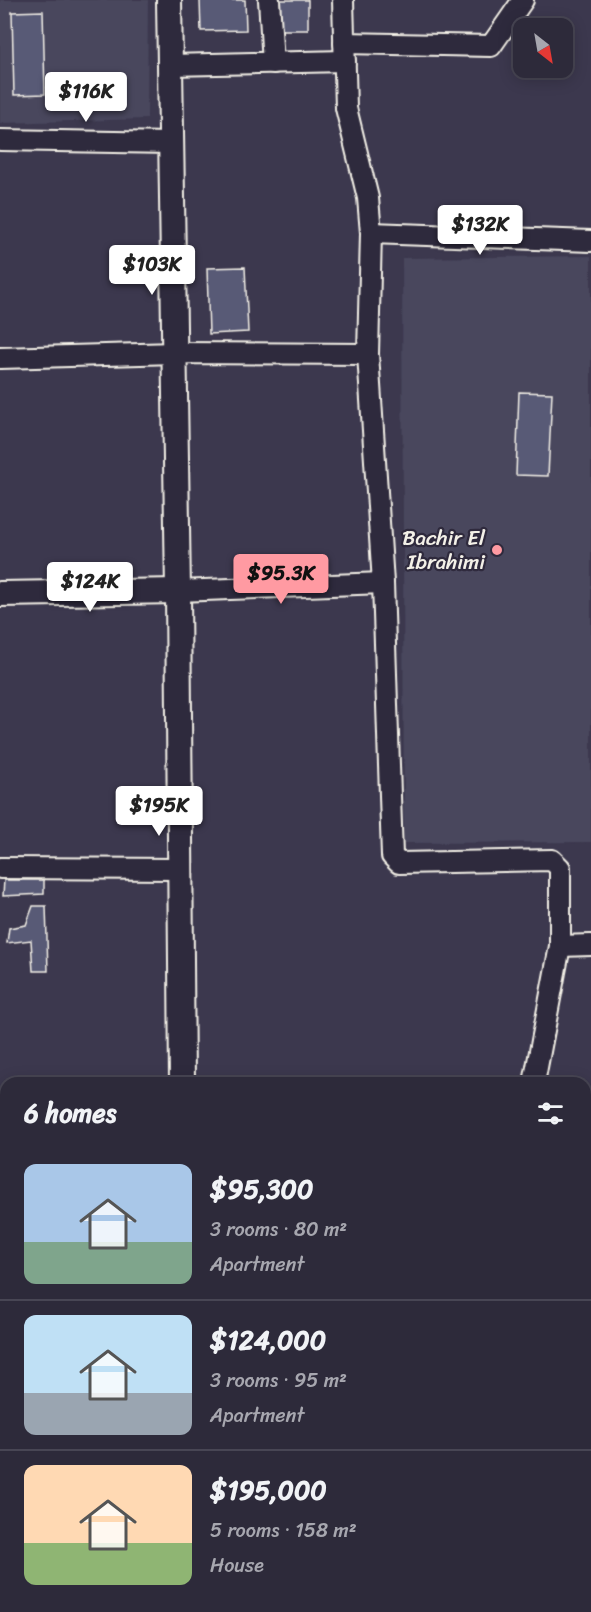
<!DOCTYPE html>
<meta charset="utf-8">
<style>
body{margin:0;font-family:Sriracha,sans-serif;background:#393645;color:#f1f3f6;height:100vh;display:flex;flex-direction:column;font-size:22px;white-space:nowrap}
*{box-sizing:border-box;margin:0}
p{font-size:20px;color:#a7a7af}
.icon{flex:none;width:33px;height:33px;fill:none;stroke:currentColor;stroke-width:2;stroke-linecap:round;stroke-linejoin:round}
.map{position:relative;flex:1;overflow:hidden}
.panel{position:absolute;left:0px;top:1077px;width:591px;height:536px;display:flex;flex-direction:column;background:#2d2a3a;border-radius:18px 18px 0 0;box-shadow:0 3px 15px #0003,0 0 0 2px #484654}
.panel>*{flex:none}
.needle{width:39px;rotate:149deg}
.fabs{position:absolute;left:513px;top:18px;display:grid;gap:12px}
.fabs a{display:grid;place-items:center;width:60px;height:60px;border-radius:12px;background:#2d2a3a;box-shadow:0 3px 15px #0003,0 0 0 2px #484654;font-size:30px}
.price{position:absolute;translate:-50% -51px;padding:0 14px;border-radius:6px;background:#fff;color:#222;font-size:20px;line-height:39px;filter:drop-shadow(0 2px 3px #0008)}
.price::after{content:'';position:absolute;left:50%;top:36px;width:18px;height:14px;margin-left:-9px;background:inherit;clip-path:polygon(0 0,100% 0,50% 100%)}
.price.active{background:#ff9aa2;color:#111}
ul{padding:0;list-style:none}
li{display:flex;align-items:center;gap:18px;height:150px;padding:0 24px}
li+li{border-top:2px solid #484654}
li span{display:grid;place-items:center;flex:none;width:168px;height:120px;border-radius:12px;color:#555}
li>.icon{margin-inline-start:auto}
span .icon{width:72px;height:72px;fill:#fffc;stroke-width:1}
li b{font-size:26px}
h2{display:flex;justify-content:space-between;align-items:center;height:72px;padding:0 24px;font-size:26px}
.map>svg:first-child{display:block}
</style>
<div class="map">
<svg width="591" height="1612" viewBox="0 0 591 1612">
<rect width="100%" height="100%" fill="#3c384e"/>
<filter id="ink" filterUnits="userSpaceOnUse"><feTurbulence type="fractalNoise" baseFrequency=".0167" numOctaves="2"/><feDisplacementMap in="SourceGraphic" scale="12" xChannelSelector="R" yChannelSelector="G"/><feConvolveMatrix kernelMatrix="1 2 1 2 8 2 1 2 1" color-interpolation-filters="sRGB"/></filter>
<g filter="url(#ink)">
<g fill="#48465d">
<polygon points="0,0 148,0 147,119 0,123"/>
<polygon points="591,256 591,842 404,843 402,258"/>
</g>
<polygon fill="#5b695f" stroke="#a8ada4" stroke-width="1.5" points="0,1593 6,1594 6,1606 129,1607 129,1612 0,1612"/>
<g fill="#595a76" stroke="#f4f1e8" stroke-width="1.5">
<polygon points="200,0 245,0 246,30 201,31"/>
<rect x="280" y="0" width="28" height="30"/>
<polygon points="43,11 45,94 14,95 12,12"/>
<polygon points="245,267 248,332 209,334 207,268"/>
<polygon points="519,392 552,393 548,476 516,475"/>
<polygon points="4,880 44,880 44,894 3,896"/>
<polygon points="33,906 46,906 48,971 33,971 31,940 7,943 9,928 26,925"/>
<polygon points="591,1588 591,1612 586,1612 583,1606 585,1606 585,1591"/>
</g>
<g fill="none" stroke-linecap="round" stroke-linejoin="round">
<defs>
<g id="minor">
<polyline points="269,0 273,63"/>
<polyline points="343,0 346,108 368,198 371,233 368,354 383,583 392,856 399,863 552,860 560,868 560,946 534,1083"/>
<polyline points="344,43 491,46 523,0"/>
<polyline points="170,65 345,61"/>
<polyline points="0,140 171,143"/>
<polyline points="371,233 591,241"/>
<polyline points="0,358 175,353 368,354"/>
<polyline points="178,591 383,583"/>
<polyline points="0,868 180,869"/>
<polyline points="560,946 591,945"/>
<polyline points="0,1119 6,1119"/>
<polyline points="585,1158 591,1159"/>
<polyline points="0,1307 6,1307"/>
<polyline points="585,1402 591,1402"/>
<polyline points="0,1405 6,1405"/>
<polyline points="585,1478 591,1478"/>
<polyline points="0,1489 6,1489"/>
<polyline points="585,1542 591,1539"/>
<polyline points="0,1579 6,1579"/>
<polyline points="457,1612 457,1606"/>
<polyline points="491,1612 498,1606"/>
</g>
<g id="tertiary">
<polyline points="169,0 178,591 182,1083"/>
<polyline points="0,594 178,591"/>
<polyline points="185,1606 185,1612"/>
</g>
</defs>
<use href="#minor" stroke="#f4f1e8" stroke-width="24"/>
<use href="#tertiary" stroke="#f4f1e8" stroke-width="28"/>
<use href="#minor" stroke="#2f2a3d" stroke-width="20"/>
<use href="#tertiary" stroke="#2f2a3d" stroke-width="24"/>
</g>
</g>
<circle fill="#ff9aa2" stroke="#2f2a3d" stroke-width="2" cx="497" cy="550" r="6"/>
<g text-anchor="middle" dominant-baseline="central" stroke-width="4.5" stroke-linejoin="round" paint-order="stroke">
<g font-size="21" fill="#f4f1e8" stroke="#2f2a3d" text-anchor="end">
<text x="485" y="538">Bachir El<tspan x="485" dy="24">Ibrahimi</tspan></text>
</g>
</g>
</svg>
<div class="fabs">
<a><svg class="needle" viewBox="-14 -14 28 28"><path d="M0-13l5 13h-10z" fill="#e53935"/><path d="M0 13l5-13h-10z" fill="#a7a7af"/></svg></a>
</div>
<b class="price" style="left:86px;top:123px">$116K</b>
<b class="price" style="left:480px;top:256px">$132K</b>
<b class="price" style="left:152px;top:296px">$103K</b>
<b class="price active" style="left:281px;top:605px">$95.3K</b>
<b class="price" style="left:90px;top:613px">$124K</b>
<b class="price" style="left:159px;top:837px">$195K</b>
<section class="panel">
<h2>6 homes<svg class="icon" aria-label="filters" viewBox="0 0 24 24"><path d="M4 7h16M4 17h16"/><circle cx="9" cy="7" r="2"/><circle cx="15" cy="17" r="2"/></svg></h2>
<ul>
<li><span style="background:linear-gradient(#a9c7e8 65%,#7fa58c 0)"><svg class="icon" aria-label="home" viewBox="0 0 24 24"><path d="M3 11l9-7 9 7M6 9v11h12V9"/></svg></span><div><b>$95,300</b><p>3 rooms · 80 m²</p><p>Apartment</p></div></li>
<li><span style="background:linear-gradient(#bfe0f5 65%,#9aa5b1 0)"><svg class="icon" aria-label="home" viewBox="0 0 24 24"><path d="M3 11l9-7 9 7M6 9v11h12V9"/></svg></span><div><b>$124,000</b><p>3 rooms · 95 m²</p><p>Apartment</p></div></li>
<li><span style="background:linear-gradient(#ffd9b3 65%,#8fb573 0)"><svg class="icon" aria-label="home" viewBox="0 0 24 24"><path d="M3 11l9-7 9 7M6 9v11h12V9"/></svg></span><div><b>$195,000</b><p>5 rooms · 158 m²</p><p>House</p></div></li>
</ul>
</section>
</div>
